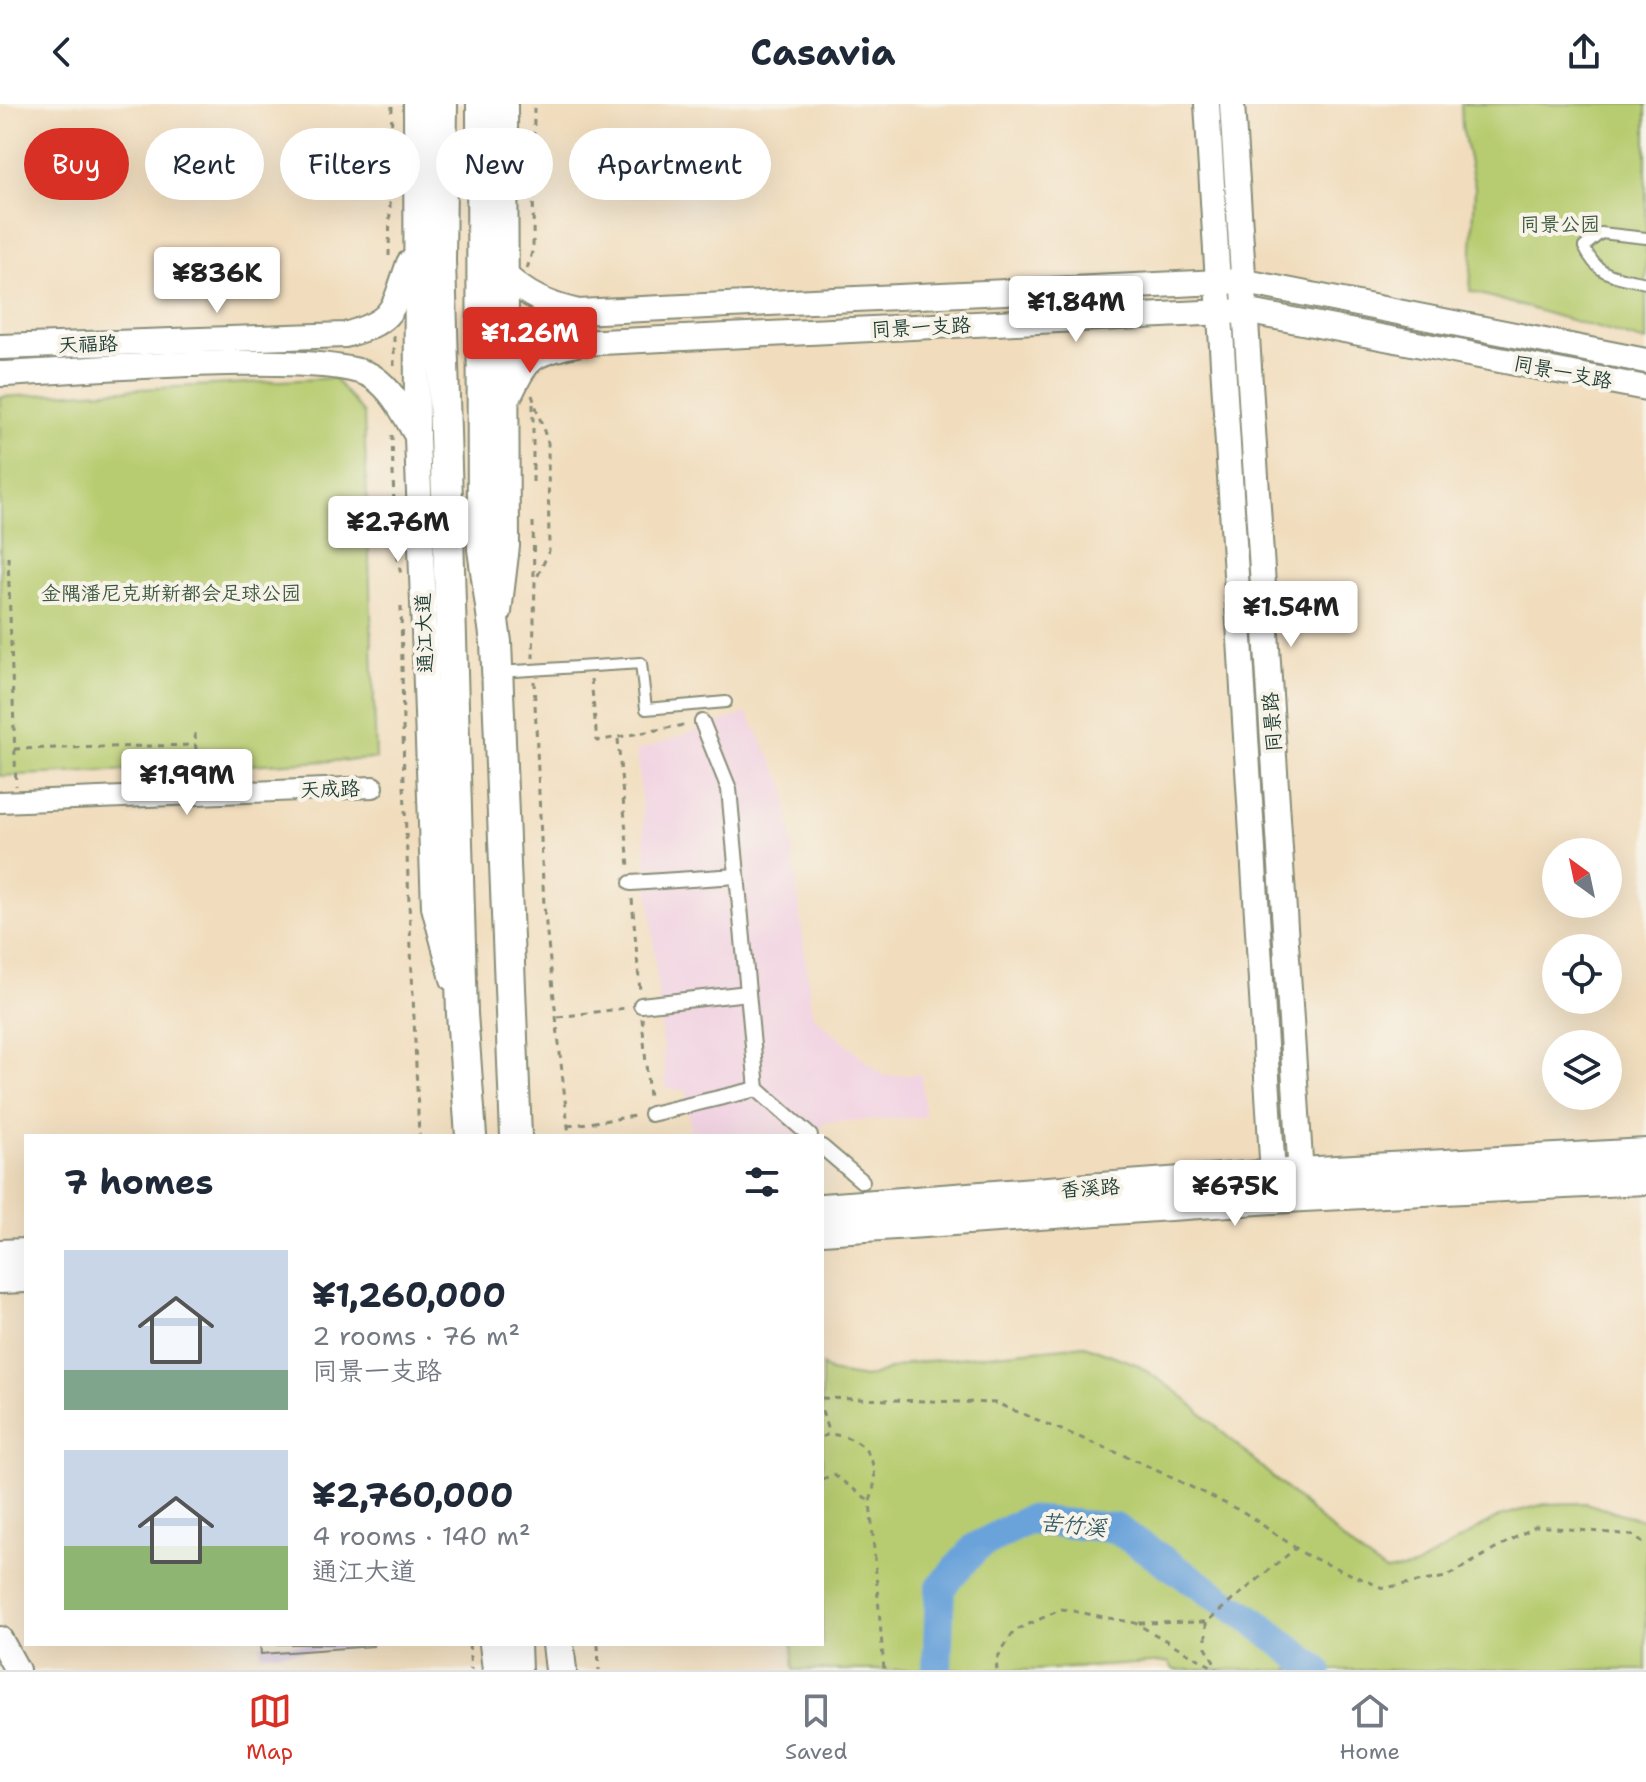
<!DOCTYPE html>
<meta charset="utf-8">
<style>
body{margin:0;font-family:"Shantell Sans","LXGW WenKai TC",sans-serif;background:#f6f6f7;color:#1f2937;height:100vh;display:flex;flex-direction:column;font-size:30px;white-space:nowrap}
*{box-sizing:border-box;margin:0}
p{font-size:26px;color:#747a83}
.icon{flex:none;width:44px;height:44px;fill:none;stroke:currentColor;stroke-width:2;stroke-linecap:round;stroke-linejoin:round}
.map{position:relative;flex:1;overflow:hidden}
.panel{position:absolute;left:24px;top:1030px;width:800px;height:512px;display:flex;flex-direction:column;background:#fff;border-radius:0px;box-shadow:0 8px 32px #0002}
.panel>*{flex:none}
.banner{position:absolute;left:24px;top:24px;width:800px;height:72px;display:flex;gap:16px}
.needle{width:52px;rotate:327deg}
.controls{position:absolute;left:1542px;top:734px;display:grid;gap:16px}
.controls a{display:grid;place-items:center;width:80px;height:80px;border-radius:50%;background:#fff;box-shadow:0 8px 32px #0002;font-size:40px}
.price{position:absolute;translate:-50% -68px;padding:0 18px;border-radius:8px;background:#fff;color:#222;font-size:26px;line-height:52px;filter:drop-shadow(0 2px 4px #0008)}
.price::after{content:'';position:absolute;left:50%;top:48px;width:24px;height:18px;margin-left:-12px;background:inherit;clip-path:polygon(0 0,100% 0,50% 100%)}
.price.active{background:#d93025;color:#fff}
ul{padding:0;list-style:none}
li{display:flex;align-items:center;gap:24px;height:200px;padding:0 40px}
li span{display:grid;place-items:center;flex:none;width:224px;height:160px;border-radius:0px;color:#555}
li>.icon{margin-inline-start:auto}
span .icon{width:96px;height:96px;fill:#fffc;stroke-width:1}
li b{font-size:34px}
h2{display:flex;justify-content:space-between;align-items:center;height:96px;padding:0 40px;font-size:34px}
.pill{padding:0 28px;border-radius:36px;background:#fff;box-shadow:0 8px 32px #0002;font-size:28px;line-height:72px}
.pill.active{background:#d93025;color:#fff}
header{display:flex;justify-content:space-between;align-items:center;height:104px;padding:0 40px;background:#fff;font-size:36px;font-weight:700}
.tab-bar{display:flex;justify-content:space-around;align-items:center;height:112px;border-top:2px solid #e0e1e3;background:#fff;font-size:22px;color:#747a83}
.tab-bar a{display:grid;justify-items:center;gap:4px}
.tab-bar .active{color:#d93025}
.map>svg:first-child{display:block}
</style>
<header><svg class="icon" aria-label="back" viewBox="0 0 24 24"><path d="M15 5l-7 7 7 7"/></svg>Casavia<svg class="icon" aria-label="share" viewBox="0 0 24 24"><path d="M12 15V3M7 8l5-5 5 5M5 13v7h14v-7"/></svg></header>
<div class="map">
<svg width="1646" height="1566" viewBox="0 0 1646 1566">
<rect width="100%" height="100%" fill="#f7f3e8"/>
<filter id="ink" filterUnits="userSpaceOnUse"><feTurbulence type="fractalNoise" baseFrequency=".0125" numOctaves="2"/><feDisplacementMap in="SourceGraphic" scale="16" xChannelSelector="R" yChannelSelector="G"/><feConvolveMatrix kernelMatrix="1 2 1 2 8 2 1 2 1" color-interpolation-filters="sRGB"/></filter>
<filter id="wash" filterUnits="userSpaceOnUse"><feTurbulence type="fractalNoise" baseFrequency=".006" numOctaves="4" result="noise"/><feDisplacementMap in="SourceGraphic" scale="32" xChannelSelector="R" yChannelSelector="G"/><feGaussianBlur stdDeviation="1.8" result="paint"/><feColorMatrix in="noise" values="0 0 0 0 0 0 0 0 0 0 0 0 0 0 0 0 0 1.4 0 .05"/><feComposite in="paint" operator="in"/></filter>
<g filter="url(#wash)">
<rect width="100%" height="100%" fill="#f1ddbd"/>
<polygon fill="#f1d0e2" points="747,609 785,681 812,910 883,972 921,970 925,1013 826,1018 815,1032 691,1032 687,987 666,984 637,647"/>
<g fill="#b7cc70" stroke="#6b8452" stroke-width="2">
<polygon points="1461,0 1646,0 1646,238 1470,187 1475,83 1462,23"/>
<polygon points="334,274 364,310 376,655 0,672 0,293"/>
<polygon points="1084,1241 1136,1260 1180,1290 1352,1444 1386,1468 1414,1463 1500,1412 1545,1400 1585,1399 1646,1417 1646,1566 1174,1566 1168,1558 1037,1566 794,1566 792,1540 822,1540 822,1261 830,1268 865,1274 909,1259"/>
</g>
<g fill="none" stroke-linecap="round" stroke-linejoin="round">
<polyline stroke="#6ba3da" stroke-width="30" points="937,1566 940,1484 976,1443 1027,1416 1115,1424 1255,1518 1317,1566"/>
</g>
<g id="blocks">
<polygon fill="#bfa3e3" points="260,1540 373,1540 373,1542 261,1550"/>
</g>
</g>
<g filter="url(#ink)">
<use href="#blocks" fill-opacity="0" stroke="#888d78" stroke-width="2"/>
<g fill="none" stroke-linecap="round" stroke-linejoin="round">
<defs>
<g id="service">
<path d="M1646 134 1601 129 1584 143C1599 174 1615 172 1646 179"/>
<polyline points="499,568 641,559 646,605 726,598"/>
</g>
<g id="pedestrian">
<polyline points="702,618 729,685 757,985 810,1032"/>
<polyline points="631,779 737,772"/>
<polyline points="641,901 748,889"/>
<polyline points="651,1010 757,985"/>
<polyline points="822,1043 862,1077"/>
</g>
<polyline id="minor" points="0,698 373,683"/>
<g id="tertiary">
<polyline points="416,0 417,333 434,803 453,875"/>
<polyline points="1207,0 1274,1087"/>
<polyline points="1232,0 1302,1087"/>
<path d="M504 170C527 192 548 201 578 208L1241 177 1646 257"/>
<path d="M0 243 345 231C396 216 392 207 409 159"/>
<path d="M0 270C67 268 329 244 373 273 394 287 405 312 417 332"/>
<path d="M506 299C529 251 528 251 580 239L1245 207 1646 284"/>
<polyline points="499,508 507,442 505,0"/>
<polyline points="0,1535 17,1566"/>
<polyline points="492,1540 495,1566"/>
</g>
<g id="secondary">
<polyline points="822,1104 1300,1068 1646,1049"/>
<polyline points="822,1126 1303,1093 1646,1076"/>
<polyline points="0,1150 26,1149"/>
<polyline points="0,1175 26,1174"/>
</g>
<g id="primary">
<polyline points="442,0 440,157 462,910 471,1032"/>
<polyline points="482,0 483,445 496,538 516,1032"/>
<polyline points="515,1540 516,1566"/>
<polyline points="558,1540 561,1566"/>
</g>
</defs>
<use href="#service" stroke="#888d78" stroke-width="14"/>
<use href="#pedestrian" stroke="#888d78" stroke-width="18"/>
<use href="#minor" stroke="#888d78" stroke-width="24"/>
<use href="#tertiary" stroke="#888d78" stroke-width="28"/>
<use href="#secondary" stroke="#888d78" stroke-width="32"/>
<use href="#primary" stroke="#888d78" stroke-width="34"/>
<g stroke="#888d78" stroke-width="3" stroke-dasharray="6 6" stroke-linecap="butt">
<polyline points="389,152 392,0"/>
<polyline points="527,165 533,145 534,0"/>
<polyline points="394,232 394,264"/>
<polyline points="532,291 548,339 549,447 535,478 533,554"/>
<polyline points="533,300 533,381"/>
<polyline points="392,331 395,439 401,471"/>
<polyline points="533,418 534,474"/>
<polyline points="8,453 16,682"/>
<polyline points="401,502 404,681 419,1032"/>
<polyline points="591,575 597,637 689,620"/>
<polyline points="534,577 544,802 569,1032"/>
<polyline points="195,629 197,664"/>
<polyline points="618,635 629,763"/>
<polyline points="14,645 196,641"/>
<polyline points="632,795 640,887"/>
<polyline points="558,913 626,904"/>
<polyline points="642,914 649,994"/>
<polyline points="568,1022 635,1012"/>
<polyline points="822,1294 996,1299 1137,1357 1245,1409 1306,1451 1383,1484 1446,1473 1536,1422 1632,1431 1646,1441"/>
<polyline points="822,1307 829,1330"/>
<path d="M822 1333C829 1329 833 1330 841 1332 872 1338 881 1368 870 1397L884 1566"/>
<polyline points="822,1375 834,1371 870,1397"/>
<polyline points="1206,1518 1206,1543 1217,1563"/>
<polyline points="1139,1519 1206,1518 1296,1444"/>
<polyline points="469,1540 471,1566"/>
<polyline points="598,1540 599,1566"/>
<polyline points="997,1566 996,1556 1014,1527 1062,1505 1135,1519 1218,1566"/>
</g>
<use href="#service" stroke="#fff" stroke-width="10"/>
<use href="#pedestrian" stroke="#fff" stroke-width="14"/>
<use href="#minor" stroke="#fff" stroke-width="20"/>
<use href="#tertiary" stroke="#fff" stroke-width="24"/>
<use href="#secondary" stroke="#fff" stroke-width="28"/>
<use href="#primary" stroke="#fff" stroke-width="30"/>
</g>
</g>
<g text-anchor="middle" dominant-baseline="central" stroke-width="8" stroke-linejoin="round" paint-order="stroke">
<g font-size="20" fill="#3d5a40" stroke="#f7f3e8">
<text x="1560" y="120">同景公园</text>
<text x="171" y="489">金隅潘尼克斯新都会足球公园</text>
</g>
<g font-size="20" fill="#1f3d34" stroke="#f7f3e8">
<text transform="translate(921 223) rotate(-3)">同景一支路</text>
<text transform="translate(88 240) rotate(-2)">天福路</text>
<text transform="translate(1563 268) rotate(11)">同景一支路</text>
<text transform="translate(424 529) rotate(-92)">通江大道</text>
<text transform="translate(1272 618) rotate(-94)">同景路</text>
<text transform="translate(330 685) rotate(-2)">天成路</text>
<text transform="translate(1090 1084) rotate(-4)">香溪路</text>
</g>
<g font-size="22" font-style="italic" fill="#365c66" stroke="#f7f3e8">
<text transform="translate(1073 1421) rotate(6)">苦竹溪</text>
</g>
</g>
</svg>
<div class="controls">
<a><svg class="needle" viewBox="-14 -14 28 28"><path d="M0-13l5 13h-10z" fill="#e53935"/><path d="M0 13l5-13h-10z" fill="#747a83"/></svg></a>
<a><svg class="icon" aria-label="locate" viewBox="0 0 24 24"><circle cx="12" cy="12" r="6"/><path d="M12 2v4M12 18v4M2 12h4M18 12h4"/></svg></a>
<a><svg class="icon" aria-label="layers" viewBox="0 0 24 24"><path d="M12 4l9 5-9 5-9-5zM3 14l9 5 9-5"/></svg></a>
</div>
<b class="price" style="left:217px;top:211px">¥836K</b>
<b class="price" style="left:1076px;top:240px">¥1.84M</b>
<b class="price active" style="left:530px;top:271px">¥1.26M</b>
<b class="price" style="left:398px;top:460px">¥2.76M</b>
<b class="price" style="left:1291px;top:545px">¥1.54M</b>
<b class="price" style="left:187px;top:713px">¥1.99M</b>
<b class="price" style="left:1235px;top:1124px">¥675K</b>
<div class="banner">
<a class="pill active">Buy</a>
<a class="pill">Rent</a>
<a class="pill">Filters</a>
<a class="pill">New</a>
<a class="pill">Apartment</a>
</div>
<section class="panel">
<h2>7 homes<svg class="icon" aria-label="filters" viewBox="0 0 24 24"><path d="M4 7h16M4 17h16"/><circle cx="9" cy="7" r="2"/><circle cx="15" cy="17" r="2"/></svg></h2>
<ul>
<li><span style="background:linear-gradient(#c9d6e8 75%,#7fa58c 0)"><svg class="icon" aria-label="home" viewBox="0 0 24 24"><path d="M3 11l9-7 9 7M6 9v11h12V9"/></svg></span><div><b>¥1,260,000</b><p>2 rooms · 76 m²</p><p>同景一支路</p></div></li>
<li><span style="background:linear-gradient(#c9d6e8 60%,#8fb573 0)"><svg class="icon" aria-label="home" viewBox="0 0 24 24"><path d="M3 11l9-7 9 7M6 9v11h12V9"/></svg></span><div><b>¥2,760,000</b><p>4 rooms · 140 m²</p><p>通江大道</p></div></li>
</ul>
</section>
</div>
<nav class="tab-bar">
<a class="active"><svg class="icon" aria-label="map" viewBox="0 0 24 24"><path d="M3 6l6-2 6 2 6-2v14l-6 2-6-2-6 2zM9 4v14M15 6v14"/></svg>Map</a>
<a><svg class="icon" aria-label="saved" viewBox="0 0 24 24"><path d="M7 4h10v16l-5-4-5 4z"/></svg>Saved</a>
<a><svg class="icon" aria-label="home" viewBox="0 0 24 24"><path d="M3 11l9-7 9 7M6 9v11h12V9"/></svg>Home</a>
</nav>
